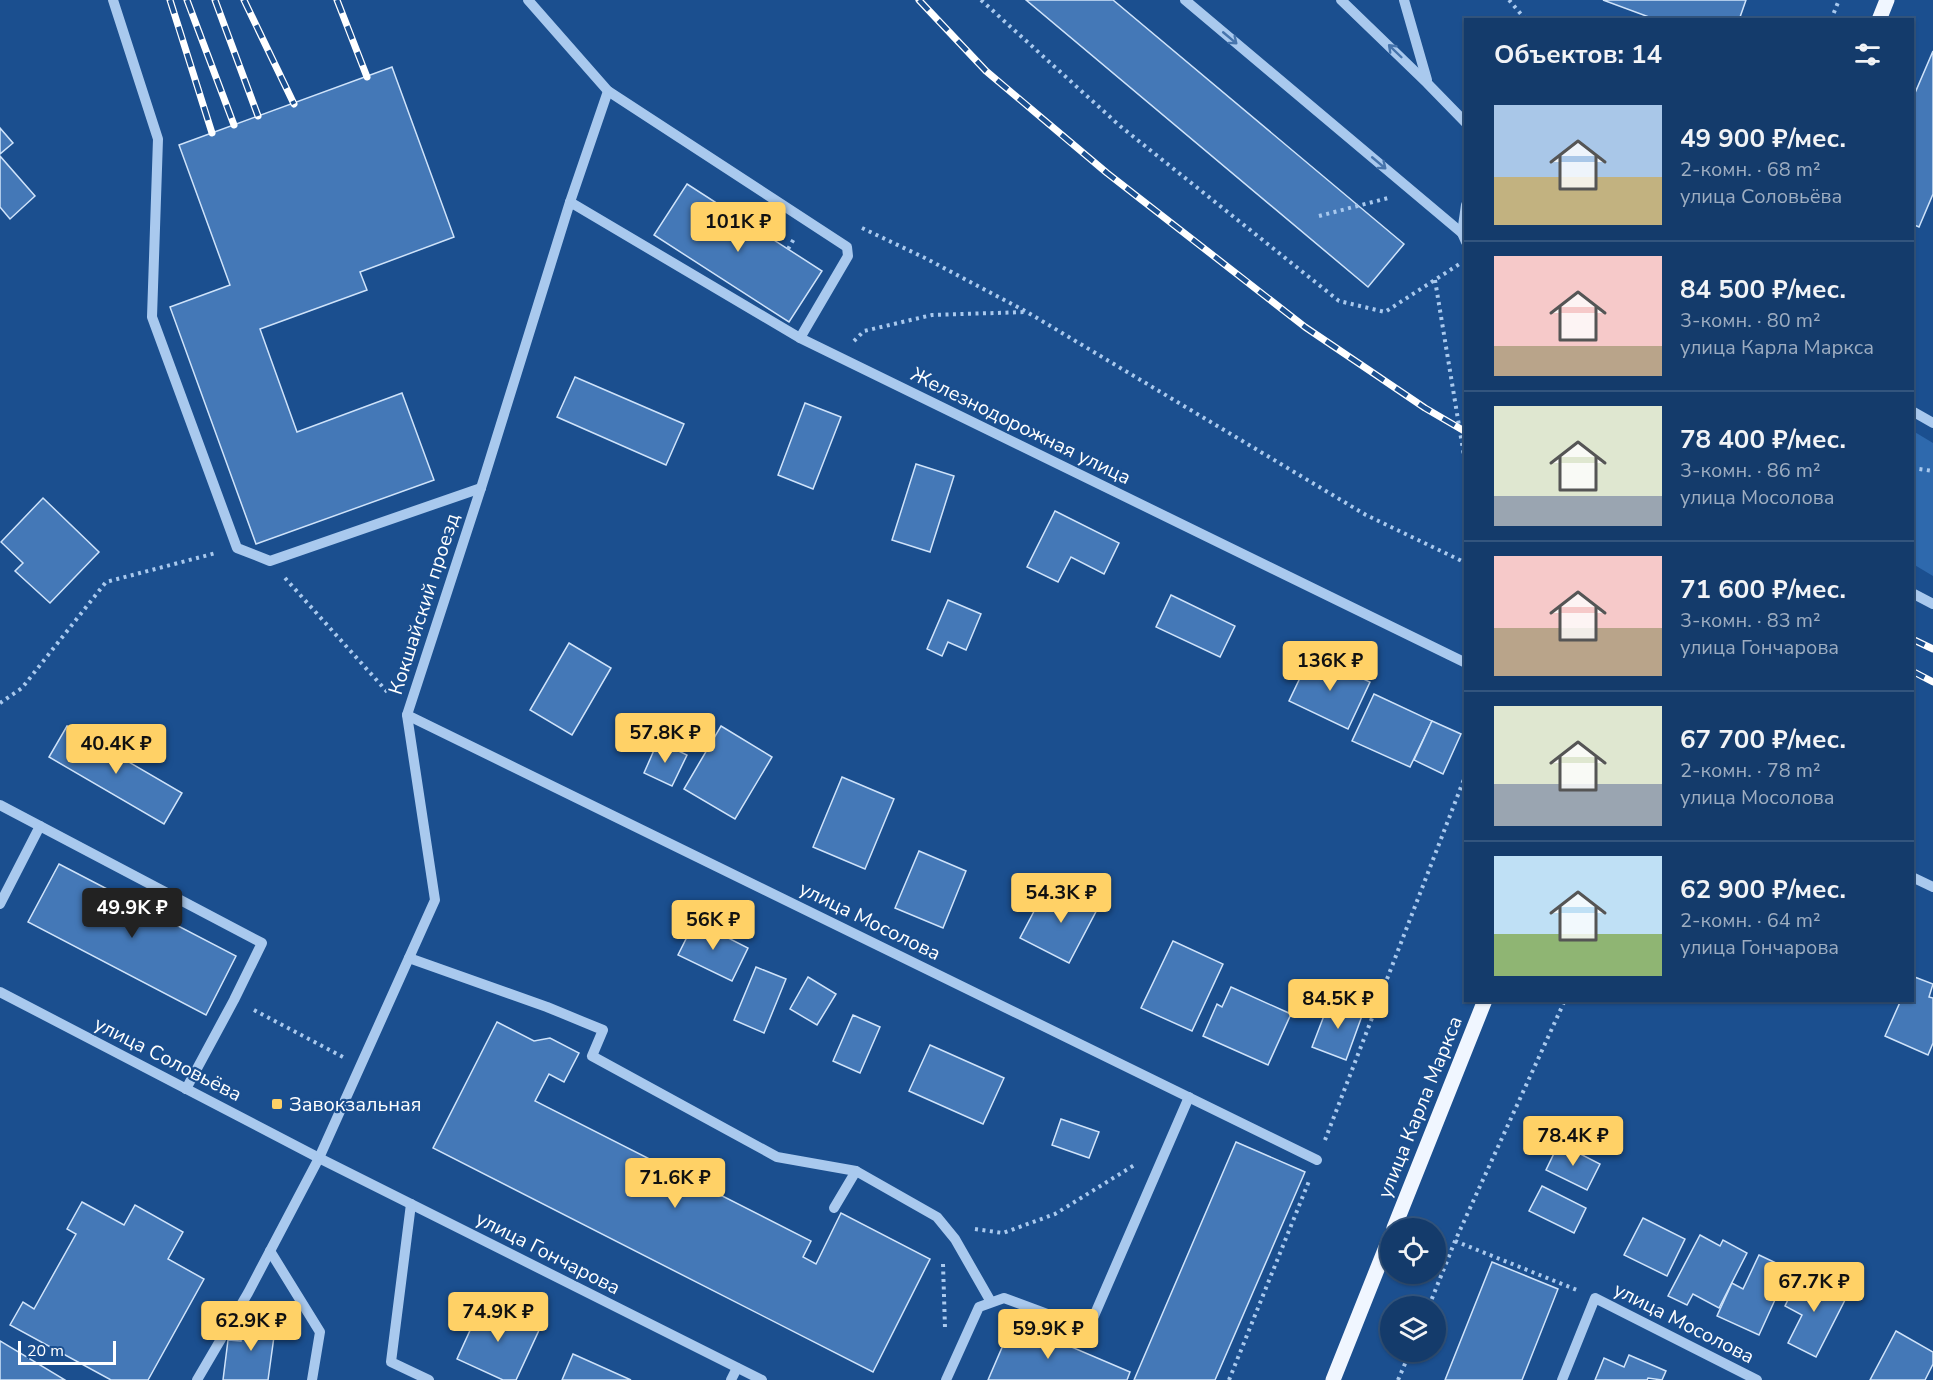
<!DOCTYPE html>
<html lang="ru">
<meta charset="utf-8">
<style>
body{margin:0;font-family:"Nunito Sans",sans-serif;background:#214673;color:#f1f3f6;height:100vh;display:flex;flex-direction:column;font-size:22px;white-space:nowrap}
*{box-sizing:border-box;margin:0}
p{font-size:20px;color:#9dadc1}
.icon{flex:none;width:33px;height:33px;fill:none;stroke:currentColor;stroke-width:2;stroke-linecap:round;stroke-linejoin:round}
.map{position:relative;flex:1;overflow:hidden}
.panel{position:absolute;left:1464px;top:18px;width:450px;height:984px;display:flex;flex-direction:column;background:#143b6b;border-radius:0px;box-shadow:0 2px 4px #0004,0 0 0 2px #33557e}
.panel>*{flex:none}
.tools{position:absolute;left:1380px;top:1218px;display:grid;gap:12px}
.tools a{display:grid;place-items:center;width:66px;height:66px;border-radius:50%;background:#143b6b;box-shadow:0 2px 4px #0004,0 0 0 2px #33557e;font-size:30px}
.scale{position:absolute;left:18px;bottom:15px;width:98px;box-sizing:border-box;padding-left:6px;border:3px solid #fff;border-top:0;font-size:16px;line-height:21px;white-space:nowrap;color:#fff;-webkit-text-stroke:4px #1b4f8f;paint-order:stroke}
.price{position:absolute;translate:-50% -51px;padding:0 14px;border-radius:6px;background:#ffd166;color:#111;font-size:20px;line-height:39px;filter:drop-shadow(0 2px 3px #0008)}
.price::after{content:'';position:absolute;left:50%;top:36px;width:18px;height:14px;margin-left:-9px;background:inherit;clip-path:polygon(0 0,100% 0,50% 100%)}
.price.selected{background:#222;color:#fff}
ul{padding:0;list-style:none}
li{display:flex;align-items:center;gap:18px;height:150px;padding:0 30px}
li+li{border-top:2px solid #33557e}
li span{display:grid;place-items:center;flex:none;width:168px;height:120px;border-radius:0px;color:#555}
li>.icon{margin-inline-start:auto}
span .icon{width:72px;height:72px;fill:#fffc;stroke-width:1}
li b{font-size:26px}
h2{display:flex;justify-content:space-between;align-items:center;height:72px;padding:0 30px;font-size:26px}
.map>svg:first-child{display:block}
</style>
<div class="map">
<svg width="1933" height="1380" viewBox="0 0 1933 1380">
<rect width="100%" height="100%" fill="#1b4f8f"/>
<polygon fill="#2e69ad" points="1913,431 1933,443 1933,576 1913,564"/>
<g fill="#4478b7" stroke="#cfe3fa" stroke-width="1.5">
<polygon points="1026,0 1113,0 1404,244 1368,287"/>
<polygon points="1603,0 1746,0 1739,20 1657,20"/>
<polygon points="1933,51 1933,194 1919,227 1912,224 1912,100"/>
<polygon points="392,67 454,237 360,272 367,290 260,329 297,432 402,393 434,480 256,544 170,307 230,285 179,145"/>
<polygon points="0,128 13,143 0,154"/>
<polygon points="0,156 35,196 10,219 0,207"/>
<polygon points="687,184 822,271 789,322 654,235"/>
<polygon points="575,377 684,424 666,465 557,417"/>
<polygon points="805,403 841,417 813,489 778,475"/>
<polygon points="916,464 954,476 930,552 892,540"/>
<polygon points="43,498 99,552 50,603 15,571 23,563 1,542"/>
<polygon points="1055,511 1119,543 1104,574 1071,557 1058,582 1027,567"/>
<polygon points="1171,595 1235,626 1220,657 1156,627"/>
<polygon points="948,600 981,614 966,650 948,642 942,656 927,649"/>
<polygon points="569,643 611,668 572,735 530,710"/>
<polygon points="1311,655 1370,682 1348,729 1289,701"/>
<polygon points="1374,694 1432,721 1410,767 1352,741"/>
<polygon points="1432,721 1461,734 1443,774 1414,760"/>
<polygon points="67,726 182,793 164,824 49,757"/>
<polygon points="721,726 772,757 735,819 684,789"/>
<polygon points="658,741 687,755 672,786 644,773"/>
<polygon points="842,777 894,799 865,869 813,847"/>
<polygon points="919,851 966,871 943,928 895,908"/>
<polygon points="59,864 236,956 206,1015 28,922"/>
<polygon points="1070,886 1101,902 1069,963 1020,938 1041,898 1058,908"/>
<polygon points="695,921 748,948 732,981 678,955"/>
<polygon points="1173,941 1223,964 1192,1031 1141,1008"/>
<polygon points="756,967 786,979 764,1033 734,1020"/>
<polygon points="1912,976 1933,984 1929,997 1933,998 1933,1043 1928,1055 1885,1036 1901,1000 1912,1000"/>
<polygon points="808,977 836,994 817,1025 790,1009"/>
<polygon points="1231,987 1291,1014 1268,1065 1203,1036 1217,1004 1222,1007"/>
<polygon points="1330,1000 1363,1013 1346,1060 1312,1047"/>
<polygon points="853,1015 880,1027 860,1073 833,1061"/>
<polygon points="497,1022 534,1041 550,1038 579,1053 564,1082 549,1074 535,1101 811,1241 803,1257 816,1264 841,1213 930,1259 873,1372 433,1148"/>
<polygon points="930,1045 1004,1078 983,1124 909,1091"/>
<polygon points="1061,1119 1099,1132 1089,1158 1052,1145"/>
<polygon points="1236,1142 1305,1172 1215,1380 1134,1380"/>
<polygon points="1559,1143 1600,1164 1587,1190 1546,1170"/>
<polygon points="1542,1186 1586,1208 1574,1233 1529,1211"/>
<polygon points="82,1202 124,1225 135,1205 183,1232 168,1259 204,1279 148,1380 111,1380 10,1325 23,1302 34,1309 76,1234 67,1229"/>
<polygon points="1643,1218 1685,1239 1667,1276 1624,1255"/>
<polygon points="1700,1235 1720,1246 1723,1240 1747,1253 1719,1308 1693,1294 1687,1305 1668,1296"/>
<polygon points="1759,1255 1789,1269 1759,1335 1717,1316 1732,1283 1743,1289"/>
<polygon points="1492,1262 1558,1289 1522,1380 1445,1380"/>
<polygon points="1801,1273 1847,1296 1816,1357 1788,1343 1802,1315 1785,1306"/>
<polygon points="483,1302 540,1328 516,1380 503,1380 457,1359"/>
<polygon points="244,1318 276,1322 268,1380 223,1380 228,1340 241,1341"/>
<polygon points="1013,1322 1130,1372 1127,1380 988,1380"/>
<polygon points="1896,1331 1933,1352 1933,1364 1925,1380 1870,1380"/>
<polygon points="0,1341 65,1380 0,1380"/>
<polygon points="573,1354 631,1380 562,1380"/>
<polygon points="1629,1355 1666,1371 1662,1380 1648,1378 1647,1380 1595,1380 1604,1358 1624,1367"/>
</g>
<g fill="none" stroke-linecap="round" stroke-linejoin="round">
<g stroke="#a9c9ee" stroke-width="4" stroke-dasharray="3 4.5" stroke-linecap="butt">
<polyline points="981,0 1120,126 1339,301 1385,312 1461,263"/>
<polyline points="1509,0 1526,20"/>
<polyline points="1831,20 1839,0"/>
<polyline points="1319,216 1388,198"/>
<polyline points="862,228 925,258 1027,312 1366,515 1466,563"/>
<polyline points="788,249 795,237"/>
<polyline points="1435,280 1466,468"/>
<polyline points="854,341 864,331 932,315 1026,312"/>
<polyline points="1912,468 1933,471"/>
<polyline points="285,578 390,695"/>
<polyline points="0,703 22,688 106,582 216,553"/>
<polyline points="254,1010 343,1057"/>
<polyline points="1325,1140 1466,774"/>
<polyline points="975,1229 1003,1233 1055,1214 1136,1164"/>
<polyline points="1455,1241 1577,1290"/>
<polyline points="943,1264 945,1328"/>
<polyline points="1429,1306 1455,1241 1565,1000"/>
<polyline points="1229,1380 1309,1181"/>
<polyline points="1398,1380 1410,1352"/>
</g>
<g stroke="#a9c9ee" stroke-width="10">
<polyline points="113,0 158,139 152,317 237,548 270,561 481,488"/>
<polyline points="528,0 608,91 847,247 848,256 800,338"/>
<polyline points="1185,0 1462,233"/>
<polyline points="1341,0 1427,83 1466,123"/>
<polyline points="1404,0 1427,80"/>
<polyline points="570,202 800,338 1466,663"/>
<polyline points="1466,205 1462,233 1466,242"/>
<polyline points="1912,411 1933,423"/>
<polyline points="1912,593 1933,604"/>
<polyline points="407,715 1317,1160"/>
<polyline points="0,805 262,943 234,1000 186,1089"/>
<polyline points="1912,877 1933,887"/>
<polyline points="0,904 40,826"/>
<polyline points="409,958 547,1007 603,1030 592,1056 777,1157 856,1171 937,1217 955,1239 991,1302"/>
<polyline points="0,992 319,1158 762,1380"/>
<polyline points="411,1204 391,1362 429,1380"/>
<polyline points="834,1208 856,1171"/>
<polyline points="270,1251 320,1332 312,1380"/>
<polyline points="197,1380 248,1293 319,1158 435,900 407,715 481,488 570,202 608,91"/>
<polyline points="731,1380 737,1368"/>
<polyline points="946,1380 979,1307 1004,1298 1074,1324 1094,1316 1189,1097"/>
<polyline points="1562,1380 1595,1298 1757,1380"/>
</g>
<g stroke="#f0f6ff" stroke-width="15">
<polyline points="1879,20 1887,0"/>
<polyline points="1394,1228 1485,1000"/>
<polyline points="1333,1380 1390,1237"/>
</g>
<defs>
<g id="rail">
<polyline points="170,0 212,133"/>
<polyline points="187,0 234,125"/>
<polyline points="215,0 258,116"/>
<polyline points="244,0 294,104"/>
<polyline points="337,0 367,77"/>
<polyline points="919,0 986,71 1107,173 1305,327 1425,408 1466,432"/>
<polyline points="1912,639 1933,649"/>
<polyline points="1912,671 1933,682"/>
</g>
</defs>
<use href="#rail" stroke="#fff" stroke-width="7"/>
<use href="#rail" stroke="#1b4f8f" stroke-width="4.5" stroke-dasharray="14" stroke-linecap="butt"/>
</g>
<defs><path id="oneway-shaft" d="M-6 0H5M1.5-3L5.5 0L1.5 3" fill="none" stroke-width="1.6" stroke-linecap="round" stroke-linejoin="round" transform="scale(1.5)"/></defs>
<g stroke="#4674ac">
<use href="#oneway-shaft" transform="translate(1230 38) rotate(40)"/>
<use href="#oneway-shaft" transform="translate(1395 51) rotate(-136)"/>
<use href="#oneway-shaft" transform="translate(1379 163) rotate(40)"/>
</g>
<rect fill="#ffd166" stroke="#1b4f8f" stroke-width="2" x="271" y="1098" width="12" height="12" rx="3"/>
<g text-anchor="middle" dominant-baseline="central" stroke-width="4.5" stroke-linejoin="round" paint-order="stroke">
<g font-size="20" fill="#fff" stroke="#1b4f8f">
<text transform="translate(1021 426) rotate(26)">Железнодорожная улица</text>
<text transform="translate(424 604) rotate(-72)">Кокшайский проезд</text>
<text transform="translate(870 921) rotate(26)">улица Мосолова</text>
<text transform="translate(168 1059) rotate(27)">улица Соловьёва</text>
<text transform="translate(1420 1107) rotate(-68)">улица Карла Маркса</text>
<text transform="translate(548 1253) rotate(27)">улица Гончарова</text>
<text transform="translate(1684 1323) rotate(27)">улица Мосолова</text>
</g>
<g font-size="20" fill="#fff" stroke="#1b4f8f" text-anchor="start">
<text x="289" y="1104">Завокзальная</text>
</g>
</g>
</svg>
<div class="tools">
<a><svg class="icon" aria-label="locate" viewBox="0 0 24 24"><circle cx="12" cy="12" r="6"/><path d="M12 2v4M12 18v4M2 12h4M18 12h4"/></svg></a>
<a><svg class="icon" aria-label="layers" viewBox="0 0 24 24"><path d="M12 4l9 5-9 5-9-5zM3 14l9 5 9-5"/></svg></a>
</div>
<div class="scale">20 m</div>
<b class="price" style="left:738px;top:253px">101K ₽</b>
<b class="price" style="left:1330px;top:692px">136K ₽</b>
<b class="price" style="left:665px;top:764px">57.8K ₽</b>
<b class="price" style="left:116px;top:775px">40.4K ₽</b>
<b class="price" style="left:1061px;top:924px">54.3K ₽</b>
<b class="price selected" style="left:132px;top:939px">49.9K ₽</b>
<b class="price" style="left:713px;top:951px">56K ₽</b>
<b class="price" style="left:1338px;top:1030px">84.5K ₽</b>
<b class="price" style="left:1573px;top:1167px">78.4K ₽</b>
<b class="price" style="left:675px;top:1209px">71.6K ₽</b>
<b class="price" style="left:1814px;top:1313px">67.7K ₽</b>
<b class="price" style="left:498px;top:1343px">74.9K ₽</b>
<b class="price" style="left:251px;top:1352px">62.9K ₽</b>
<b class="price" style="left:1048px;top:1360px">59.9K ₽</b>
<section class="panel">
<h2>Объектов: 14<svg class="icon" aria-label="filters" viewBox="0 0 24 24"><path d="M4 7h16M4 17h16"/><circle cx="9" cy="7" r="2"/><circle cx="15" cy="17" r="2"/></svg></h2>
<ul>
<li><span style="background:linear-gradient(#a9c7e8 60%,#c2b280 0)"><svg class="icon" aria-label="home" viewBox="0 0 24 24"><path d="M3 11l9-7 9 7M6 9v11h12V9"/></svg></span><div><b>49 900 ₽/мес.</b><p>2-комн. · 68 m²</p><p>улица Соловьёва</p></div></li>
<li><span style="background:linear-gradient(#f6c9c9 75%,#b9a48a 0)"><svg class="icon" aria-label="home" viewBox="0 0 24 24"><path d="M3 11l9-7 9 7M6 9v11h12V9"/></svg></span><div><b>84 500 ₽/мес.</b><p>3-комн. · 80 m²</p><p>улица Карла Маркса</p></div></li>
<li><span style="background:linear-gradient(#dfe7d0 75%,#9aa5b1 0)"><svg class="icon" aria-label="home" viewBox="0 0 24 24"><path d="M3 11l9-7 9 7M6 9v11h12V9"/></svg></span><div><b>78 400 ₽/мес.</b><p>3-комн. · 86 m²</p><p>улица Мосолова</p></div></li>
<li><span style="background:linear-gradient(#f6c9c9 60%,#b9a48a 0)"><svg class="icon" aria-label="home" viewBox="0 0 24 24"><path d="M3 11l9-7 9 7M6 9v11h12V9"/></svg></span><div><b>71 600 ₽/мес.</b><p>3-комн. · 83 m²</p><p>улица Гончарова</p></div></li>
<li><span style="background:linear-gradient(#dfe7d0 65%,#9aa5b1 0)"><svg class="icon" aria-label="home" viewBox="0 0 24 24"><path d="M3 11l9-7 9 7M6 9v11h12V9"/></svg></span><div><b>67 700 ₽/мес.</b><p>2-комн. · 78 m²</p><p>улица Мосолова</p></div></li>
<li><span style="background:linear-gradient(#bfe0f5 65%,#8fb573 0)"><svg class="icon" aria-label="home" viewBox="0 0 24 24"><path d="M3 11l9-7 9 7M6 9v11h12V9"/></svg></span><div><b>62 900 ₽/мес.</b><p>2-комн. · 64 m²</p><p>улица Гончарова</p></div></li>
</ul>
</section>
</div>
